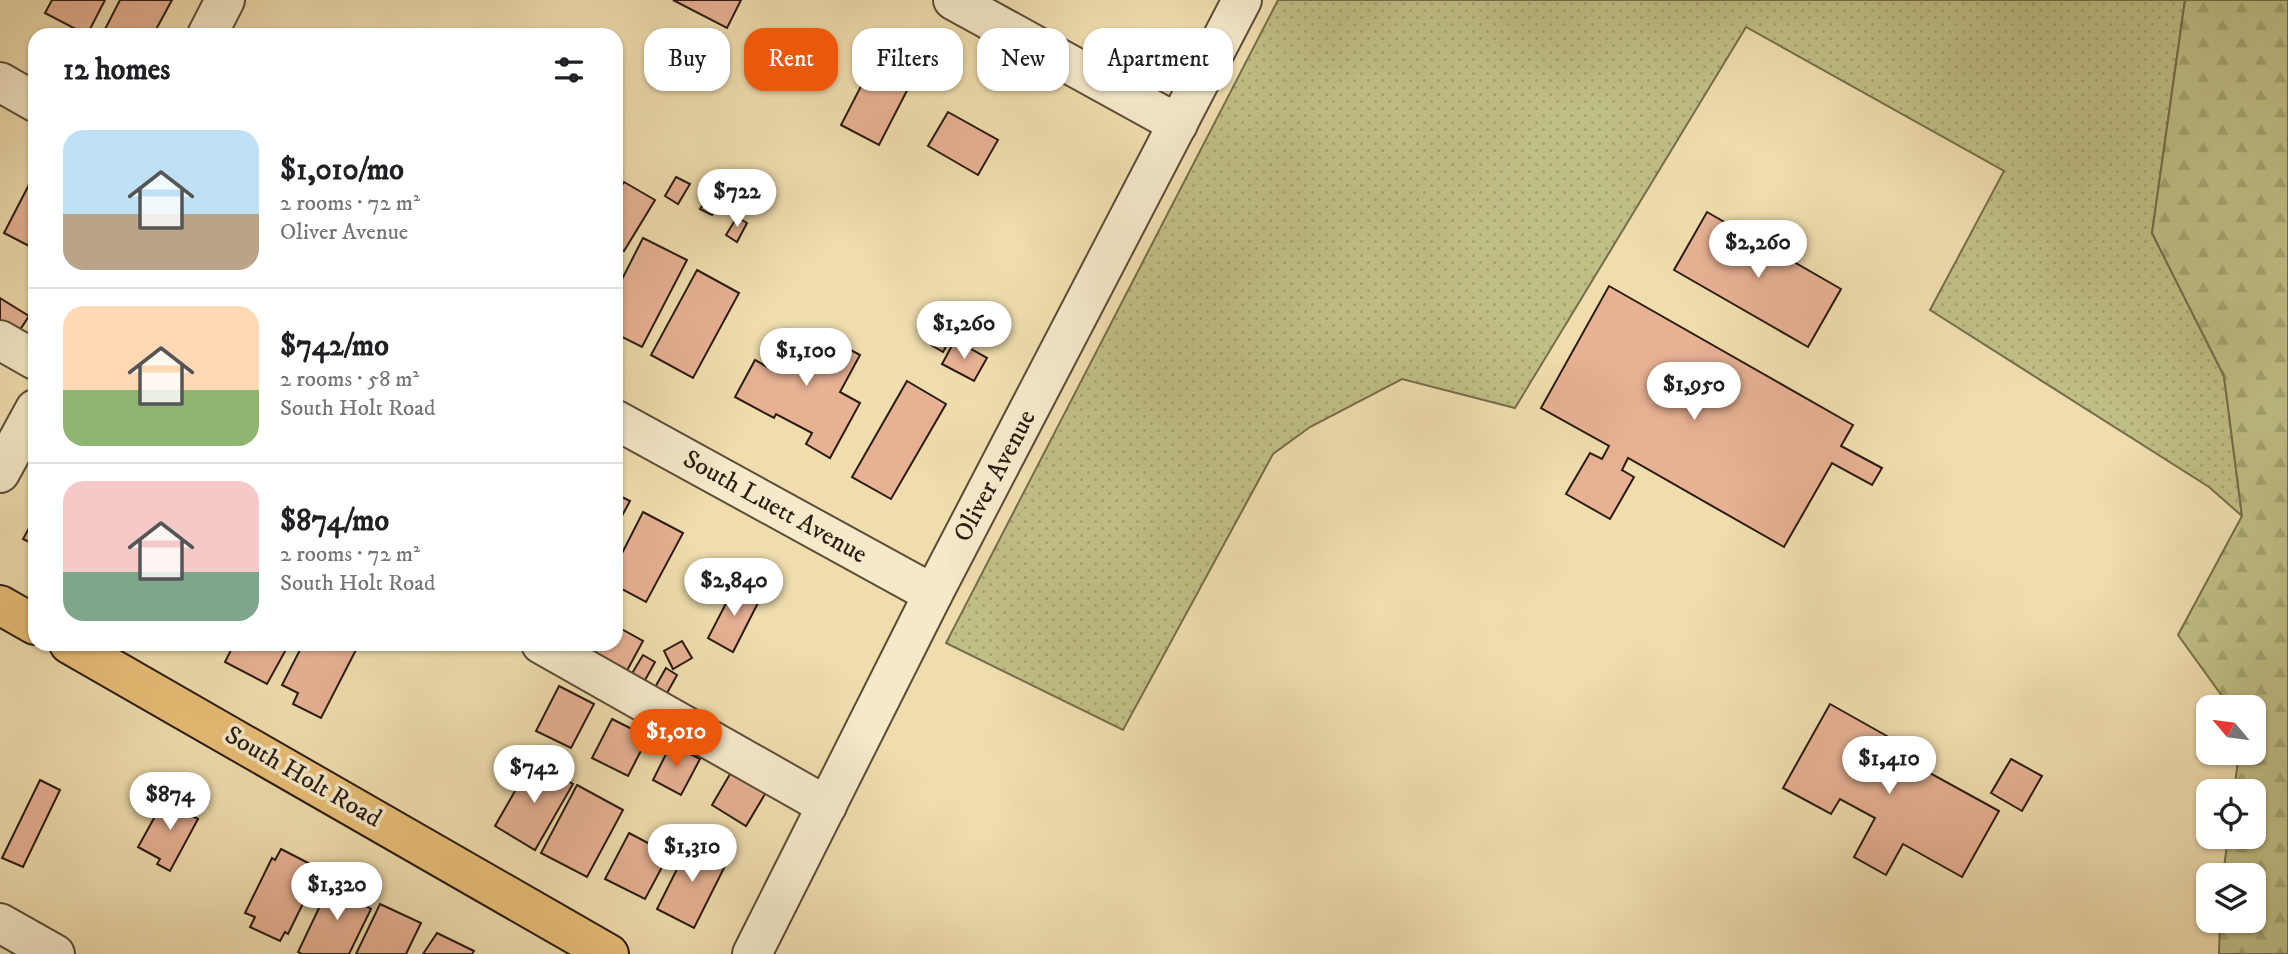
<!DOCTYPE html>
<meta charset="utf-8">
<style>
body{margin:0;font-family:"IM FELL DW Pica",serif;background:#f6f6f6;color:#202124;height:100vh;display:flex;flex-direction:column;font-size:26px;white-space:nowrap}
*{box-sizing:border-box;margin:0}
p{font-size:23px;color:#757577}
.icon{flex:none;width:38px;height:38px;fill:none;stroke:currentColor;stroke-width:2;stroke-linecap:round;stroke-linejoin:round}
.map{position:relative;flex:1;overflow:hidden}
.drawer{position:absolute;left:28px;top:28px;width:595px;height:623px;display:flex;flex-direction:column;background:#fff;border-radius:21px;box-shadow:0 2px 5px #0004}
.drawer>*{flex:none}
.guide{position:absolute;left:644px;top:28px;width:665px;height:63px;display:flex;gap:14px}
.needle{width:46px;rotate:299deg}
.fabs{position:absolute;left:2196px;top:695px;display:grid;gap:14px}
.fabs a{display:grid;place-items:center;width:70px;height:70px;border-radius:14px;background:#fff;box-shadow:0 2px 5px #0004;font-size:35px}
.price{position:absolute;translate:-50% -60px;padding:0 16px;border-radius:24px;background:#fff;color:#222;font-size:23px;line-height:46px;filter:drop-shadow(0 2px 4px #0008)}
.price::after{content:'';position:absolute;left:50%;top:42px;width:21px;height:16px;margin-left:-10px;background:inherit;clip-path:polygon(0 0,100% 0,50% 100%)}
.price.on{background:#ea580c;color:#fff}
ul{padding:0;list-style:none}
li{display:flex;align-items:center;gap:21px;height:175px;padding:0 35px}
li+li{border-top:2px solid #e0e0e0}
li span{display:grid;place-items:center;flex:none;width:196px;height:140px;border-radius:21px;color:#555}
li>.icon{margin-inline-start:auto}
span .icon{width:84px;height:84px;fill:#fffc;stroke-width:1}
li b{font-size:30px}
h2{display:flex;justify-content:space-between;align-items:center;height:84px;padding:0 35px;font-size:30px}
.tag{padding:0 24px;border-radius:21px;background:#fff;box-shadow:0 2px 5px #0004;font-size:24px;line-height:63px}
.tag.on{background:#ea580c;color:#fff}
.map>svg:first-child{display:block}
</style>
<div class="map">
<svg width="2288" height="954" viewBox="0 0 2288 954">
<defs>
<pattern id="grass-dots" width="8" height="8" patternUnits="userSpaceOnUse" patternTransform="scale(1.75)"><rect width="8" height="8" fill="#c0bf86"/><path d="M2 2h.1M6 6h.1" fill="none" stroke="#a5a472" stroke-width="1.8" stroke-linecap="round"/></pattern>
<pattern id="forest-firs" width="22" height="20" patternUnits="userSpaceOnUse" patternTransform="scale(1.75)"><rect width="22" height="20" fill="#c0bf86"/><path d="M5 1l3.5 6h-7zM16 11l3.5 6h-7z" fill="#a5a472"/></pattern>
</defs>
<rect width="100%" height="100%" fill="#efddae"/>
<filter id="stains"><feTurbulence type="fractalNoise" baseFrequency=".00286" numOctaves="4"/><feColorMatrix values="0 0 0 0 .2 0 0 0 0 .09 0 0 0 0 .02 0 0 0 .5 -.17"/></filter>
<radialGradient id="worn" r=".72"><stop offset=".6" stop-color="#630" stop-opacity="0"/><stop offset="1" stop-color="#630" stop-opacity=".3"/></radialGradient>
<polygon fill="url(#grass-dots)" stroke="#756e4a" stroke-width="2" points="1278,0 2185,0 2152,233 2224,376 2242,516 2209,487 1930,310 2004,171 1746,27 1515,408 1402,379 1310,427 1273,454 1123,730 946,643"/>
<polygon fill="url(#forest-firs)" stroke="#756e4a" stroke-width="2" points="2185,0 2288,0 2288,954 2219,954 2220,921 2254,920 2254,875 2223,875 2228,837 2254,836 2254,791 2234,791 2239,753 2254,752 2254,707 2230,707 2178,635 2242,516 2224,376 2152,233"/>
<g fill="#e7b194" stroke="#2a1c0f" stroke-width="2">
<polygon points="52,0 105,0 87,35 45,13"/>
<polygon points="120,0 172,0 153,35 102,35"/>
<polygon points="673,0 741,0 727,28"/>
<polygon points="876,57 914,77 879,145 841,125"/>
<polygon points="948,112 998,140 978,175 928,146"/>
<polygon points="35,173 35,249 4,233"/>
<polygon points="676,177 690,184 678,204 665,196"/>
<polygon points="624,182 655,200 624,251 616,246 616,195"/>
<polygon points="708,196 719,202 712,215 700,209"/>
<polygon points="1707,212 1841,289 1808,347 1674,270"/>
<polygon points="737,217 747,223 737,242 726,235"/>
<polygon points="643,238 687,260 642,347 616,334 616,291"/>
<polygon points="697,270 739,293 693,378 651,355"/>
<polygon points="1609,286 1853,425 1841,446 1882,468 1872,485 1832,463 1784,547 1628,458 1622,470 1634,477 1610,519 1566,494 1590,453 1602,459 1609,446 1541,408"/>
<polygon points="0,298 29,316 14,339 0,331"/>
<polygon points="942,326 954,333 943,352 931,345"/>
<polygon points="790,329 816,343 821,334 860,355 840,392 860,403 830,458 806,444 812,433 776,414 774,418 735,397 755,360 769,368"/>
<polygon points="955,340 987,358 974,381 942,364"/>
<polygon points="907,381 946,404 891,499 852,477"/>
<polygon points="616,494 630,501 616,527"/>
<polygon points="643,512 683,533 646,602 616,586 616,565"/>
<polygon points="35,517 35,545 23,539"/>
<polygon points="736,584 761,597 733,652 708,638"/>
<polygon points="616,626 643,641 623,678 590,661 600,644 616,644"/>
<polygon points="682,641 692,658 673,669 664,651"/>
<polygon points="234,644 289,644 267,684 225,662"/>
<polygon points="303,644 359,644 321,718 293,704 298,693 282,685"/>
<polygon points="643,655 655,662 644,682 631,675"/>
<polygon points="666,668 677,675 666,695 654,689"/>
<polygon points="559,686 594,704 571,748 536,731"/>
<polygon points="1830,704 1894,740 1888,750 1999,811 1962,877 1903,844 1886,875 1854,857 1875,818 1840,799 1831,814 1783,788"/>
<polygon points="612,719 648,737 628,776 592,758"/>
<polygon points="671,744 700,759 681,795 653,780"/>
<polygon points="2011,759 2042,776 2022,811 1991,793"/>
<polygon points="532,761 573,784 535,850 495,826"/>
<polygon points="733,769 768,789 746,826 712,805"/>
<polygon points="40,780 60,790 23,867 2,858"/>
<polygon points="577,785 623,810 587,877 541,853"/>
<polygon points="181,797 199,807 194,817 198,819 170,871 157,864 160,859 138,847 163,802 175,809"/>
<polygon points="629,833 669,854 645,899 605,879"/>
<polygon points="691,841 728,860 694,928 657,909"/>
<polygon points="281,849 318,868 313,878 315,879 288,934 285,932 280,941 250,927 255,917 245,913 272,858 275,860"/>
<polygon points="337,881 370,897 366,906 371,909 349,954 302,954 298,952 328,889 333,891"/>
<polygon points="380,904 421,923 406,954 356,954"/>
<polygon points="437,933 474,951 472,954 423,954"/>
</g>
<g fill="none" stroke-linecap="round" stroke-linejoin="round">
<defs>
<g id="minor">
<polyline points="953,0 1178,124"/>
<polyline points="207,35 225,0"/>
<polyline points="0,82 35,102"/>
<polyline points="0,340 35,360"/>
<polyline points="616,420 933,594"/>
<polyline points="0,473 35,409"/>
<polyline points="541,644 827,806"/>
<polyline points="0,923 55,954"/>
<polyline points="752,954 933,594 1242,0"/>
</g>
<g id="major">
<polyline points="0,605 35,625"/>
<polyline points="69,644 609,954"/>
</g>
</defs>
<use href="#minor" stroke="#5b4c37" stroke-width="42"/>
<use href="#major" stroke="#2a1c0f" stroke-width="42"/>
<use href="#minor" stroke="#f5e9ca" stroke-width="38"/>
<use href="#major" stroke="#e8be77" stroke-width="38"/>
</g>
<g text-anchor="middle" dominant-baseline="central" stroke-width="7" stroke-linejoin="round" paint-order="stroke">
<g font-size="26" fill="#2a1c0f" stroke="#f5e9ca">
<text transform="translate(995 476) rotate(-62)">Oliver Avenue</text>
<text transform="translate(775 507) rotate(29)">South Luett Avenue</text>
<text transform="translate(303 777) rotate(30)">South Holt Road</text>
</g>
</g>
<rect width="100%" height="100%" filter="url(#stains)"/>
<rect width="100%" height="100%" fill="url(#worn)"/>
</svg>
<div class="fabs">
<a><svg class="needle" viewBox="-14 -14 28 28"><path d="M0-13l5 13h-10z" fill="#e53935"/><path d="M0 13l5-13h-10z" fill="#757577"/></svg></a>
<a><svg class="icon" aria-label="locate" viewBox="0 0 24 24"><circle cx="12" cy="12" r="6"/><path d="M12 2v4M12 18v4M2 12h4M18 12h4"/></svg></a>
<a><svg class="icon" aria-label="layers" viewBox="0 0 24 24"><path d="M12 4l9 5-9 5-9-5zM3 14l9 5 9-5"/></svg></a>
</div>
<b class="price" style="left:737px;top:229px">$722</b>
<b class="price" style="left:1758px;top:280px">$2,260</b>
<b class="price" style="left:964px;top:361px">$1,260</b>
<b class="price" style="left:806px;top:388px">$1,100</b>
<b class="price" style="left:1694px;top:422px">$1,950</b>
<b class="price" style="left:734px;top:618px">$2,840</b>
<b class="price on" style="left:676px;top:769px">$1,010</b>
<b class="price" style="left:1889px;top:796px">$1,410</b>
<b class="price" style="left:534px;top:805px">$742</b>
<b class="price" style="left:170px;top:832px">$874</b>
<b class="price" style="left:692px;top:884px">$1,310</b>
<b class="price" style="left:337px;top:922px">$1,320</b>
<div class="guide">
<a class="tag">Buy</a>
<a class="tag on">Rent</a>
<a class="tag">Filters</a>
<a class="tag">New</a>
<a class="tag">Apartment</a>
</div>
<section class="drawer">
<h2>12 homes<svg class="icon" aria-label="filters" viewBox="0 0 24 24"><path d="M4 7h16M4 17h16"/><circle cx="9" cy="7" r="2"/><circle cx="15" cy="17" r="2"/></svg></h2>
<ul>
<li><span style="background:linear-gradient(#bfe0f5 60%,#b9a48a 0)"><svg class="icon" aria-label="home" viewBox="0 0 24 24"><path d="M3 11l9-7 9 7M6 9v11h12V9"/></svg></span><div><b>$1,010/mo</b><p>2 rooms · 72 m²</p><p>Oliver Avenue</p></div></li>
<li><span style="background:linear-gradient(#ffd9b3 60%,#8fb573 0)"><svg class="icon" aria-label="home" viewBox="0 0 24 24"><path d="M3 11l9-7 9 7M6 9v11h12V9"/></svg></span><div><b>$742/mo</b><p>2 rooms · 58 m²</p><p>South Holt Road</p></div></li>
<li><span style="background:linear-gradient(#f6c9c9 65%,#7fa58c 0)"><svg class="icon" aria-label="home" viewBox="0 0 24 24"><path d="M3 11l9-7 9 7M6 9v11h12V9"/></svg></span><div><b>$874/mo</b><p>2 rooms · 72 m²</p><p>South Holt Road</p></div></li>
</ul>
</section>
</div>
